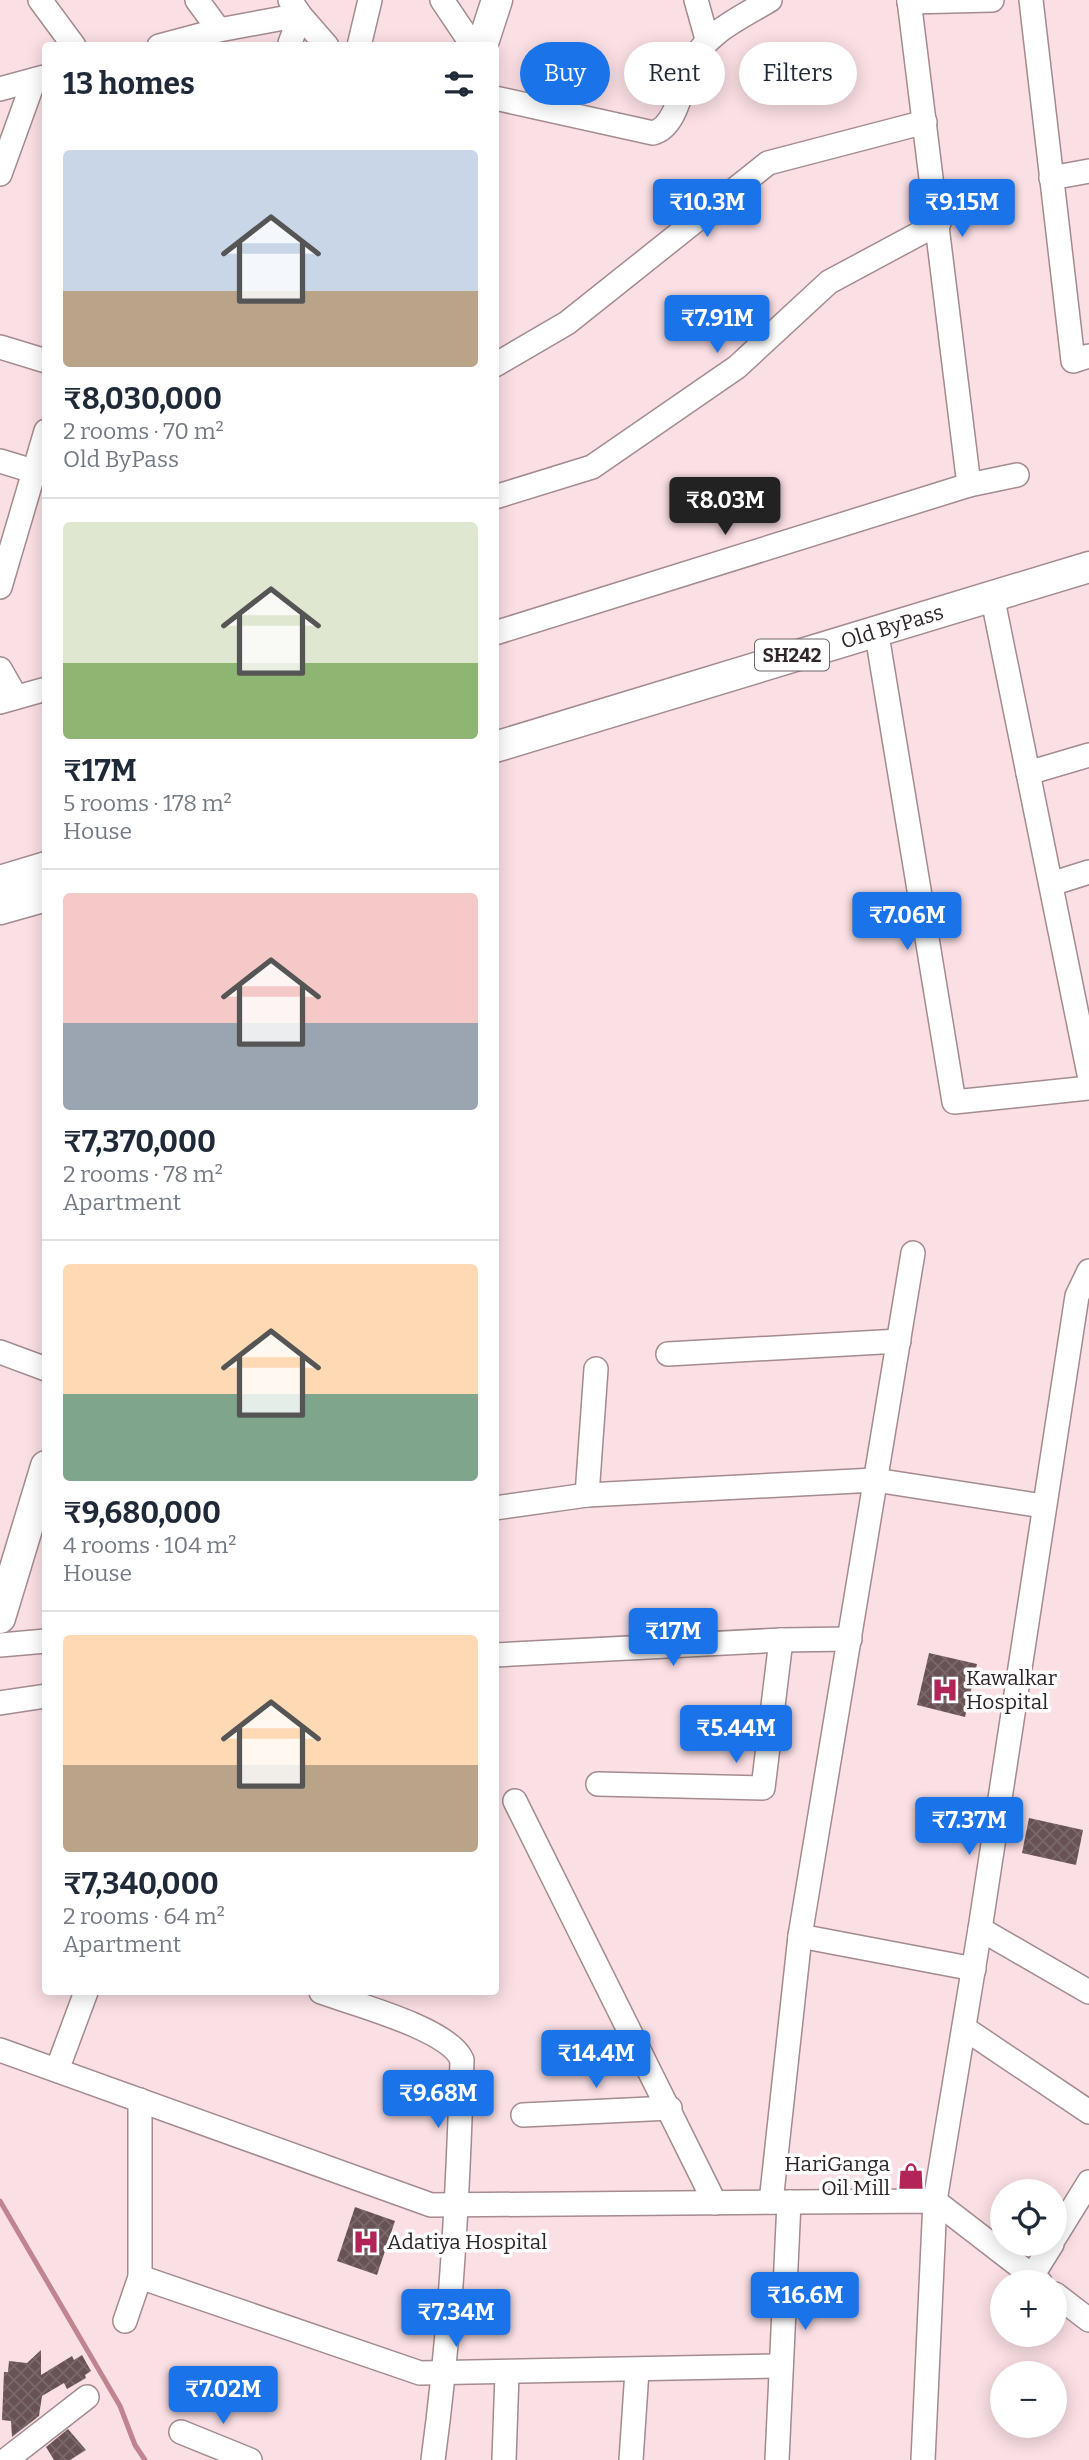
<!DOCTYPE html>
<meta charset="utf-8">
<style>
body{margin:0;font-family:Bitter,serif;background:#f6f6f7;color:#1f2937;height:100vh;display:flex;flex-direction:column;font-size:26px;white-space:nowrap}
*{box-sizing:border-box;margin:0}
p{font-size:23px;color:#747a83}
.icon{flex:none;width:38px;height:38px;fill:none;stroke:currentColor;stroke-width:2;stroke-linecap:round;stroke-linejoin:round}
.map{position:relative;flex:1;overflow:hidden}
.sheet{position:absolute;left:42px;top:42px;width:457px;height:1953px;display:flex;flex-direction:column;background:#fff;border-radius:7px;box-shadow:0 4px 18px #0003}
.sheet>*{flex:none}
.guide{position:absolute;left:520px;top:42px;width:464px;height:63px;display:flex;gap:14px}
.tools{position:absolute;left:990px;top:2179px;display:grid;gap:14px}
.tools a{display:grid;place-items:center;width:77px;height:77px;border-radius:50%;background:#fff;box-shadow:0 4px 18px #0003;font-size:35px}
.price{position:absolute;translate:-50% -60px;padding:0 16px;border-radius:7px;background:#1a73e8;color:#fff;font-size:23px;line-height:46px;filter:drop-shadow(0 2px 4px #0008)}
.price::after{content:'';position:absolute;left:50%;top:42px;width:21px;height:16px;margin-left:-10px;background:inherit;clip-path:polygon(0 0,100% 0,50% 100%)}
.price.current{background:#222;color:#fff}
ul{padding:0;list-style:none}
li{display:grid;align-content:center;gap:14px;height:371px;padding:0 21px}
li+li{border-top:2px solid #e0e1e3}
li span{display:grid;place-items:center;height:217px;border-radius:7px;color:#555}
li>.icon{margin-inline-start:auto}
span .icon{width:126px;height:126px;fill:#fffc;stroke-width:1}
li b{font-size:30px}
h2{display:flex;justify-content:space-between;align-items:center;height:84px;padding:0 21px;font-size:30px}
.chip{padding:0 24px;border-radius:32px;background:#fff;box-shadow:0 4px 18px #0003;font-size:24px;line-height:63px}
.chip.current{background:#1a73e8;color:#fff}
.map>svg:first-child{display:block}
</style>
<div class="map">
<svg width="1089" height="2460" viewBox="0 0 1089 2460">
<defs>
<pattern id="building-cross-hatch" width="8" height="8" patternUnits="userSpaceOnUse" patternTransform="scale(1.75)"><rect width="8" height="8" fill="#685256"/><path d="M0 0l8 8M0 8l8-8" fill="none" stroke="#7a686b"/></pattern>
</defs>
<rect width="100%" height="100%" fill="#fadfe4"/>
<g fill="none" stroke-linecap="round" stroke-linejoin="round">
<polyline stroke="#bf8490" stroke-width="5" points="0,2201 120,2406 135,2445 145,2460"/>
</g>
<g fill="url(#building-cross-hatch)">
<polygon points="929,1653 977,1664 965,1717 917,1705"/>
<polygon points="1029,1818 1083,1830 1076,1865 1022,1853"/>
<polygon points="355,2207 395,2221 377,2275 337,2261"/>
<polygon points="41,2350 41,2375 72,2356 74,2360 82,2355 91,2371 85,2375 86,2378 67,2389 64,2383 42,2396 39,2416 12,2437 11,2421 2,2420 4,2372 8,2372 9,2361 27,2363"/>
<polygon points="68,2429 86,2450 70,2460 54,2460 46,2447"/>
</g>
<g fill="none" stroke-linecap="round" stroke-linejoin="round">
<defs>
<g id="minor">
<polyline points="40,0 74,46"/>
<polyline points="197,0 219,30"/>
<polyline points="442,0 473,46"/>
<polyline points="696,0 707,39"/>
<polyline points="909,0 969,485 1017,475"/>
<polyline points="1031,0 1073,361 1089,356"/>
<polyline points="909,2 992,0"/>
<polyline points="159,46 219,30 300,15 327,46"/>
<polyline points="289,46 300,15 290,0"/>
<polyline points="359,46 370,0"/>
<polyline points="0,89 44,77"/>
<path d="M495 98 653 133C677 127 682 84 691 64 707 32 740 18 770 0"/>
<polyline points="0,174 34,80"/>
<polyline points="1051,178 1089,171"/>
<polyline points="0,347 46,361"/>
<polyline points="495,365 567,323 768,163 925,122"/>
<polyline points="0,461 46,475"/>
<polyline points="495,497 592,467 737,367 829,282 939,223"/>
<polyline points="0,587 46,431"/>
<polyline points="992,595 1089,1074"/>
<polyline points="876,629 954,1102 1089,1088"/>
<polyline points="495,633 969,485"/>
<polyline points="0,669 16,697"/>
<polyline points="0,702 46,689"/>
<polyline points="1028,773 1089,755"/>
<polyline points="1051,884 1089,872"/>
<polyline points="0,1352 46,1369"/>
<polyline points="668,1354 899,1341"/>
<polyline points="587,1495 596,1369"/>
<polyline points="495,1508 587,1495 875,1480 1043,1506"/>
<polyline points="0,1645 46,1641"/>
<polyline points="495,1655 781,1640 850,1639"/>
<polyline points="0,1703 46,1696"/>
<polyline points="598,1784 763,1788 781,1640"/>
<polyline points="515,1801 715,2203"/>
<polyline points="980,1929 1089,1992"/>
<polyline points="800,1936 974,1969"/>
<path d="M321 1992C354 2004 450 2029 462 2060 458 2194 451 2327 433 2460"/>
<polyline points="964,2028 1089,2112"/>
<polyline points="0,2050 431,2205 935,2201 1040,2282"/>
<polyline points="57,2070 86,1992"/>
<polyline points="523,2115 670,2108"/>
<polyline points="771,2202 800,1936 913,1253"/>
<polyline points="1055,2237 1089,2182"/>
<polyline points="1032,2276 1052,2244"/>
<polyline points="140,2277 420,2373 781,2366"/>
<polyline points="1055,2294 1089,2320"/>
<polyline points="125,2321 140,2277 140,2100"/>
<polyline points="181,2432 250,2460"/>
<polyline points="6,2460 87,2397"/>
<polyline points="504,2460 507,2374"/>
<polyline points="631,2460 637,2371"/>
<polyline points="777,2460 789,2202"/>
<polyline points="923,2460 935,2201 980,1929 1077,1296 1089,1271"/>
</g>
<g id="major">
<polyline points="482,46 497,0"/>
<path id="s1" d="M495 747 1089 567"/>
<polyline points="0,881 46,867"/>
<polyline points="0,909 46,896"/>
<polyline points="0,1618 46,1466"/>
</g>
</defs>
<use href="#minor" stroke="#a38b8f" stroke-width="26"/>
<use href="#major" stroke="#a38b8f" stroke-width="33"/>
<use href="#minor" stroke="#fff" stroke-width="23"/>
<use href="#major" stroke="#fff" stroke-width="30"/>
</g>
<defs>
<symbol id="hospital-bare" viewBox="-9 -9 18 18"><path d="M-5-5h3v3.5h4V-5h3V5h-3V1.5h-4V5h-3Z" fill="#b32558" stroke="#fff" stroke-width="2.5" paint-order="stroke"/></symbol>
<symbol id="shop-bare" viewBox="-9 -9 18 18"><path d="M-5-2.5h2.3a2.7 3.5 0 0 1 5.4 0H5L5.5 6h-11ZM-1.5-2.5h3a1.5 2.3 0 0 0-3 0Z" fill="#b32558" stroke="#fff" stroke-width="2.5" paint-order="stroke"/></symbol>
</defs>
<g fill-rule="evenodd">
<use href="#hospital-bare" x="926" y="1671" width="38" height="38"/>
<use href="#shop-bare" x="892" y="2157" width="38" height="38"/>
<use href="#hospital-bare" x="347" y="2223" width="38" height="38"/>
</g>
<g text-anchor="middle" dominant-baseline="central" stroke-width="7" stroke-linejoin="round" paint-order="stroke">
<rect fill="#fff" stroke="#6e6768" stroke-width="2" x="755" y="639.5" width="74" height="31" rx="5"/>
<g font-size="19" font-weight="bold" fill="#302628">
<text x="792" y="655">SH242</text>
</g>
<g font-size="21" fill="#302628" stroke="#fff">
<text stroke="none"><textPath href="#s1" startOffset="415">Old ByPass</textPath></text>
</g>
<g font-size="21" fill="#302628" stroke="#fff" text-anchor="start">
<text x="966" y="1678">Kawalkar<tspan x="966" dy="24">Hospital</tspan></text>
<text x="890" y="2164" text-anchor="end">HariGanga<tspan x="890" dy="24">Oil Mill</tspan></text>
<text x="387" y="2242">Adatiya Hospital</text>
</g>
</g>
</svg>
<div class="tools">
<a><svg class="icon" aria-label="locate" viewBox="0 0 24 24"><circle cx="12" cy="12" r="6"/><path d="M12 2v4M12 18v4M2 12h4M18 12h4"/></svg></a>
<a>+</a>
<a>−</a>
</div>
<b class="price" style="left:707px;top:239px">₹10.3M</b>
<b class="price" style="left:962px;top:239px">₹9.15M</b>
<b class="price" style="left:717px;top:355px">₹7.91M</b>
<b class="price current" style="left:725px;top:537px">₹8.03M</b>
<b class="price" style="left:907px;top:952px">₹7.06M</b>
<b class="price" style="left:673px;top:1668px">₹17M</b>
<b class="price" style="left:736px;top:1765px">₹5.44M</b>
<b class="price" style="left:969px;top:1857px">₹7.37M</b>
<b class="price" style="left:596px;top:2090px">₹14.4M</b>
<b class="price" style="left:438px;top:2130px">₹9.68M</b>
<b class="price" style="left:805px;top:2332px">₹16.6M</b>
<b class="price" style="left:456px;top:2349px">₹7.34M</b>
<b class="price" style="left:223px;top:2426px">₹7.02M</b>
<div class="guide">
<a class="chip current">Buy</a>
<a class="chip">Rent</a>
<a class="chip">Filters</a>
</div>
<section class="sheet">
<h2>13 homes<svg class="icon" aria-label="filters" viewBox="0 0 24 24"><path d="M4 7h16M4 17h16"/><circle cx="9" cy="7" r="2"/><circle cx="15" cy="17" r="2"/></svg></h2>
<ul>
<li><span style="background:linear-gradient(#c9d6e8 65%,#b9a48a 0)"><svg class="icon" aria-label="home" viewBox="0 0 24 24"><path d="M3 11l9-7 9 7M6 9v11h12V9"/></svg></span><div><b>₹8,030,000</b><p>2 rooms · 70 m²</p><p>Old ByPass</p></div></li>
<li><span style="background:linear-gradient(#dfe7d0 65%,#8fb573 0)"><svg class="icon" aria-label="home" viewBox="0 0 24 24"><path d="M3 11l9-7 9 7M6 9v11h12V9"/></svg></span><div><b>₹17M</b><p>5 rooms · 178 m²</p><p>House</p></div></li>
<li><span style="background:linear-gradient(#f6c9c9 60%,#9aa5b1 0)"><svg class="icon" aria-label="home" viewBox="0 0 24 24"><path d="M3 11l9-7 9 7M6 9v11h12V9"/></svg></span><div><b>₹7,370,000</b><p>2 rooms · 78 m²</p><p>Apartment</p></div></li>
<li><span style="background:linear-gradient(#ffd9b3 60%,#7fa58c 0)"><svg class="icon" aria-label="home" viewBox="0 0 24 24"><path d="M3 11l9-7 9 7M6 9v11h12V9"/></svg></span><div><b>₹9,680,000</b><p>4 rooms · 104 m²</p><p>House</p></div></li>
<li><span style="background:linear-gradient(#ffd9b3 60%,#b9a48a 0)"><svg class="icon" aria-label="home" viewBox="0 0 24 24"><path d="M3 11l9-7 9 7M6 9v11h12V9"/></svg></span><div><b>₹7,340,000</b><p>2 rooms · 64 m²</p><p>Apartment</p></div></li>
</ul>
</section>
</div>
